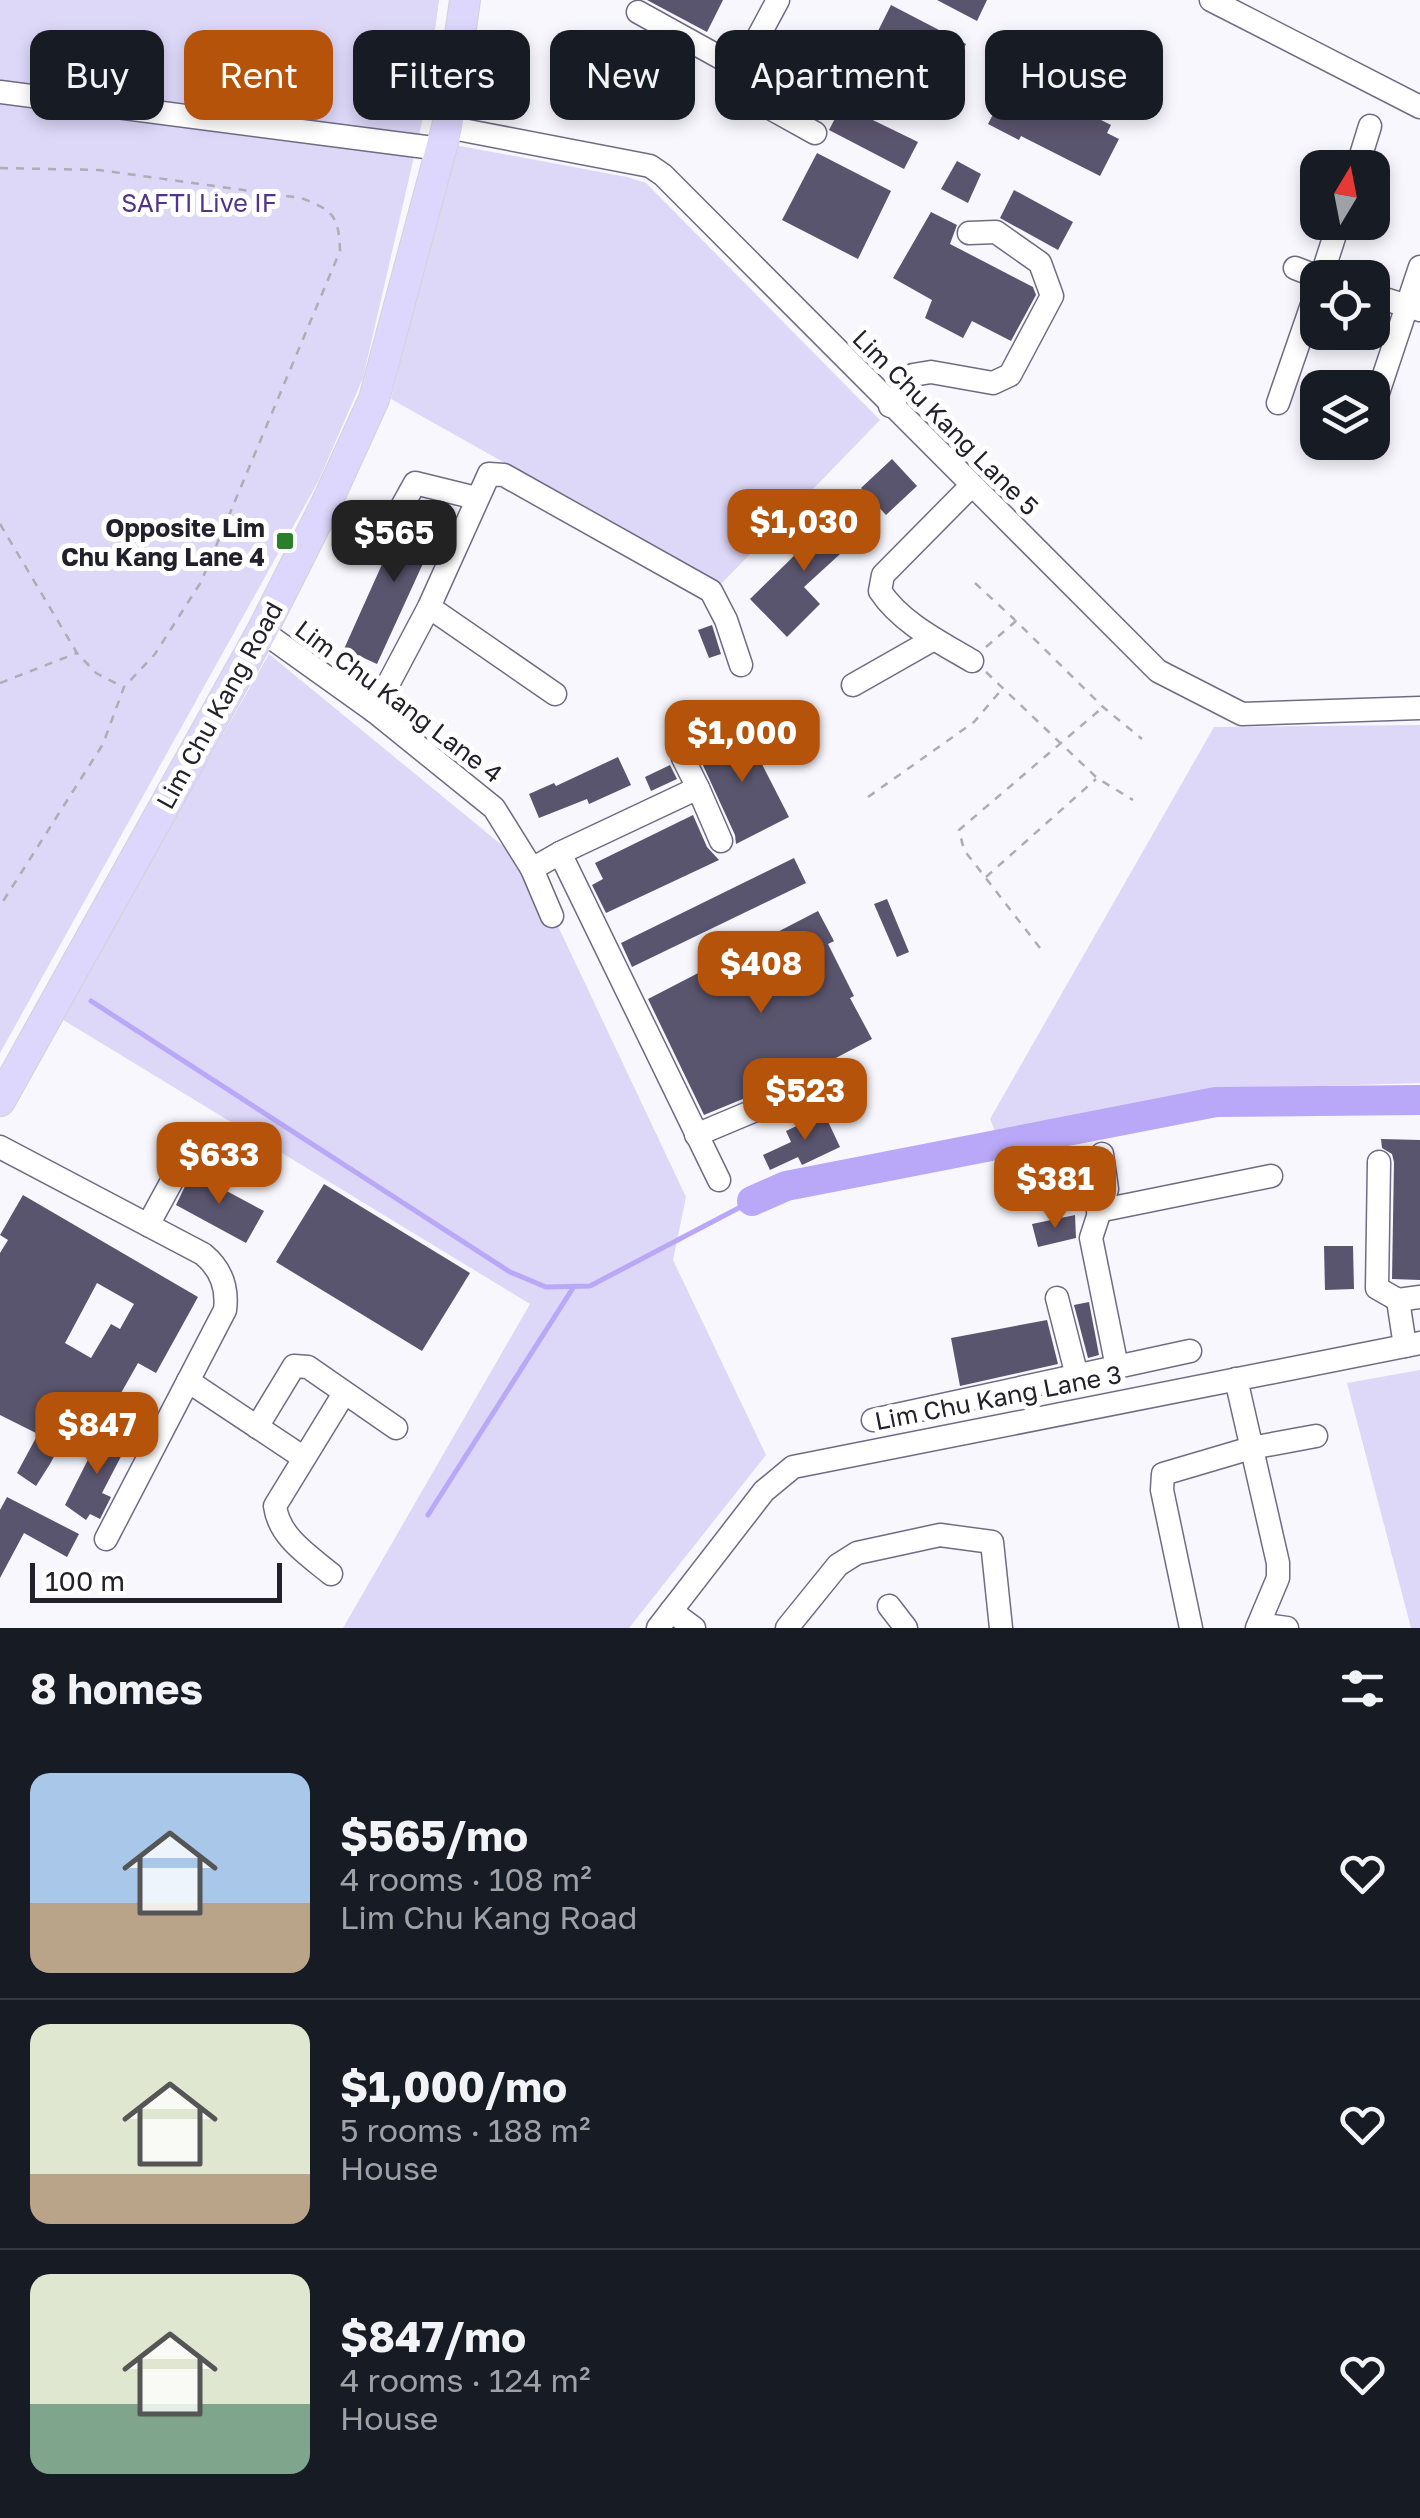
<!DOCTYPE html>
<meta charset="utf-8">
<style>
body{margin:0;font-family:"Golos Text",sans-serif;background:#20242c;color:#f1f3f6;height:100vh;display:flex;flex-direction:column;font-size:38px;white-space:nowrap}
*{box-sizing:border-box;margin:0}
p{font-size:32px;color:#9ea1a6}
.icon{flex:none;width:55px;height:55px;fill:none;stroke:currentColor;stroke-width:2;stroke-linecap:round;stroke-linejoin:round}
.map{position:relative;height:1628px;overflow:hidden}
.drawer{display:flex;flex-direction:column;background:#171b24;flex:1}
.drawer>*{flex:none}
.top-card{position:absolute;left:30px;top:30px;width:1360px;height:90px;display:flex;gap:20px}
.needle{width:65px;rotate:10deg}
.fabs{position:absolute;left:1300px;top:150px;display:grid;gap:20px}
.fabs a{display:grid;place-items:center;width:90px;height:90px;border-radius:20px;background:#171b24;box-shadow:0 5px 15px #0003;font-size:50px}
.scale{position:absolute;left:30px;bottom:25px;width:252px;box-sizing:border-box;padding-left:10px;border:5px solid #22202a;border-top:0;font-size:28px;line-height:35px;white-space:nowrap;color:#22202a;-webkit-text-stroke:8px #fff;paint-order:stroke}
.price{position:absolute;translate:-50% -85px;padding:0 22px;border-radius:20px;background:#b45309;color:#fff;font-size:32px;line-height:65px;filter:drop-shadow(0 2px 5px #0008)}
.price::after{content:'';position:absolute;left:50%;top:60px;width:30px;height:22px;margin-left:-15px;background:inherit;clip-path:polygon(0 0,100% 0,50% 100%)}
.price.current{background:#222;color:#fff}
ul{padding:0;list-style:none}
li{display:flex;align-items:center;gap:30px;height:250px;padding:0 30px}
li+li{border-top:2px solid #363941}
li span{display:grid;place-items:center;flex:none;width:280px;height:200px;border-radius:20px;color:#555}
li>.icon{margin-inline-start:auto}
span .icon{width:120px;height:120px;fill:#fffc;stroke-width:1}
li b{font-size:42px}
h2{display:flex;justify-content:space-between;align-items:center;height:120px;padding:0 30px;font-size:42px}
.tag{padding:0 35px;border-radius:20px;background:#171b24;box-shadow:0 5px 15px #0003;font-size:35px;line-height:90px}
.tag.current{background:#b45309;color:#fff}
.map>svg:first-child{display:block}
</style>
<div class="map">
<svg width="1420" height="1628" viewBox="0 0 1420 1628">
<rect width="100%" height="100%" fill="#f8f7fd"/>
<g fill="#ddd7f8">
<polygon points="0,0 439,0 424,113 363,378 319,480 0,1053"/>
<polygon points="455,145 627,177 646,183 880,420 721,584 391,399"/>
<polygon points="269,654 531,869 686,1197 673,1260 766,1455 629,1628 343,1628 530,1304 60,1018"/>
<polygon points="1420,725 1420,1083 1221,1089 995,1131 990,1119 1214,727"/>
<polygon points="1420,1370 1420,1628 1411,1628 1347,1383"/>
</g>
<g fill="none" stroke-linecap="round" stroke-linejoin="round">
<g stroke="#b9a8f7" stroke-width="5">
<polyline points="91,1001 510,1272 546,1287 590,1286 752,1201"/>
<polyline points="428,1515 573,1288"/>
</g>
<polyline stroke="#b9a8f7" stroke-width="30" points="752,1201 786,1186 1216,1102 1420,1100"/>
</g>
<g fill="#5a556e" fill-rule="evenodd">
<polygon points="647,0 723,0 707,32"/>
<polygon points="937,0 987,0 977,21"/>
<polygon points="891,5 966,44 952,72 877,33"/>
<polygon points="866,56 941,93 927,119 853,80"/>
<polygon points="1007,87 1060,114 1069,96 1099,110 1095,117 1111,125 1107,133 1119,139 1100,176 1021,136 1019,140 988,124"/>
<polygon points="842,105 918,142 904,169 829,130"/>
<polygon points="817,153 891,191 858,259 782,220"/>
<polygon points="957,161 981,174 968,203 941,189"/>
<polygon points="1014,190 1073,222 1058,250 1000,218"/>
<polygon points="931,212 957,225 950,244 1033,287 1036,295 1011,341 972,321 963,338 925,318 932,300 893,278"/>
<polygon points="892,459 917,486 886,515 861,488"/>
<polygon points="423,501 447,511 377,664 344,649 388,551 398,544"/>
<polygon points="838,509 862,534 804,587 820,604 787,637 750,599 800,550 798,547"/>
<polygon points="712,625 721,654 709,658 698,630"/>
<polygon points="743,727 789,817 736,844 735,835 696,750"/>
<polygon points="618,757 631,785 589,804 587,799 539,818 529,794 554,783 556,786"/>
<polygon points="670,765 677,779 651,791 645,777"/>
<polygon points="693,815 707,847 719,860 606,913 592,885 603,879 595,863"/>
<polygon points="794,858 806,883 632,967 621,943"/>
<polygon points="887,899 909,952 897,957 874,904"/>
<polygon points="818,911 834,941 828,944 854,996 850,998 872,1039 813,1070 704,1115 648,999"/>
<polygon points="824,1113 840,1147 802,1165 798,1157 770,1170 763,1155 791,1142 786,1131"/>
<polygon points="1381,1139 1420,1140 1420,1280 1392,1279 1394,1162 1392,1154 1382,1148"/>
<polygon points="180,1166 264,1211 246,1243 176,1205 188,1180"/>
<polygon points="324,1184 470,1273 422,1351 276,1262"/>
<path d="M23 1195 198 1297 156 1373 138 1363 112 1409 87 1395 50 1464 36 1486 17 1473 38 1434 0 1415V1253L8 1240 0 1235ZM97 1283 134 1304 120 1329 111 1324 91 1358 65 1343Z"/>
<polygon points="1075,1215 1076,1238 1038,1247 1032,1224"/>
<polygon points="1324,1246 1353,1246 1354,1289 1325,1290"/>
<polygon points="1089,1302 1099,1355 1088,1358 1074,1305"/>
<polygon points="1047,1320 1058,1364 960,1386 951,1338"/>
<polygon points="103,1430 128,1443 102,1493 111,1497 100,1519 90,1514 86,1520 65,1505"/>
<polygon points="7,1497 79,1534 67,1557 24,1533 0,1578 0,1510"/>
</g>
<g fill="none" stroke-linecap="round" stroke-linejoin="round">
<defs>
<g id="minor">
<polyline points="778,0 741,69 743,87 761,103 815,133"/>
<polyline points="1211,0 1420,107"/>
<polyline points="638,12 741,69"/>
<polyline points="0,92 441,149"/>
<polyline points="447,127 650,166 663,175 1158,671 1242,714 1420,708"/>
<polyline points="1357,168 1370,126"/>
<polyline points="1295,268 1321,278"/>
<polyline points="1321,278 1339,222"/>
<polyline points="1372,295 1420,310"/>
<polyline points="1278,403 1318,287"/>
<polyline points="890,406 913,375 931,372 993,383 1010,375 1052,296 1040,263 996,232 969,233"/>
<polyline points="1372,411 1420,267"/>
<path d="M971 486 883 575 880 591C901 623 940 642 972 661"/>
<polyline points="385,537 415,483 476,498"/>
<polyline points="429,607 555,694"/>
<polyline points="262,631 374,711 494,808 532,869 552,916"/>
<polyline points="853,685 934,639"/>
<polyline points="374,711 429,607 489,474 504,475 711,591 726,620 741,665"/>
<polyline points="683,758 698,788"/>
<polyline points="560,853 698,788 721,841"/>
<polyline points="532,869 560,853 719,1180"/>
<polyline points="696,1135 837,1076"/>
<path d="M0 1147 203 1254C220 1268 228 1287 225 1310L106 1539"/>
<polyline points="1102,1154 1107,1189 1091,1238 1117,1367"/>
<polyline points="1379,1162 1377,1288 1398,1300 1420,1297"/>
<polyline points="1098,1211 1271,1176"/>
<polyline points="148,1225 173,1179"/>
<polyline points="1057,1298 1077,1376"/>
<polyline points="1398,1300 1405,1346"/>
<polyline points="1236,1379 1278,1563 1278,1578 1257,1628"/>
<polyline points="188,1381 304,1458"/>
<polyline points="873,1420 1190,1351"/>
<polyline points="257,1427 294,1366 308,1367 396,1428"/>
<path d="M331 1574C308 1555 279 1537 275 1506L343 1395"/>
<polyline points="889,1606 906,1628"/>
<polyline points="671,1611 694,1628"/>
<polyline points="1259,1624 1287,1628"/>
<polyline points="658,1628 764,1491 793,1467 1420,1343"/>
<polyline points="787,1628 838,1565 857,1553 940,1535 992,1542 1001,1628"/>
<polyline points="1191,1628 1162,1490 1163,1474 1251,1448 1316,1436"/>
</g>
<polyline id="major" points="0,1101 262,631 327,502 374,399 447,127 465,0"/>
</defs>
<use href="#minor" stroke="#706b84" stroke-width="25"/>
<use href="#major" stroke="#d3d2d4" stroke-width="32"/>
<g stroke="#aeadb4" stroke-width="2.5" stroke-dasharray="8 8" stroke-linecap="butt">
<path d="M0 168 99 170 301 198C333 210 339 216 340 251L201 582 155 654 124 687 103 744 0 906"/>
<polyline points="0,524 77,653 96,673 123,687"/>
<polyline points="975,583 1015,620"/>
<polyline points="986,647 1016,621 1103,707 1142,739"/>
<polyline points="986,672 1097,778 1133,800"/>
<polyline points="0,683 77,653"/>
<polyline points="868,797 974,722 1003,688"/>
<polyline points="986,877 1096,779"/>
<polyline points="1040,948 964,850 959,830 1102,708"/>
</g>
<use href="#minor" stroke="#fff" stroke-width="22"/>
<use href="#major" stroke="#ddd6fd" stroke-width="30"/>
</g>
<rect fill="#2b7f2b" stroke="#fff" stroke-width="4" x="275" y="531" width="20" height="20" rx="5"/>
<g text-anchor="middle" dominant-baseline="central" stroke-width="10" stroke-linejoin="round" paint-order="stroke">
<g font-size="25" fill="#4f338d" stroke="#fff">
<text x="199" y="202">SAFTI Live IF</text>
</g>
<g font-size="25" fill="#22202a" stroke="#fff">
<text transform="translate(946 422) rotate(45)">Lim Chu Kang Lane 5</text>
<text transform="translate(399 701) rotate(37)">Lim Chu Kang Lane 4</text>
<text transform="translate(219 705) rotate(-61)">Lim Chu Kang Road</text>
<text transform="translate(998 1397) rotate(-11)">Lim Chu Kang Lane 3</text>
</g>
<g font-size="25" font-weight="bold" fill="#22202a" stroke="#fff" text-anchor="end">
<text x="265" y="527">Opposite Lim<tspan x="265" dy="29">Chu Kang Lane 4</tspan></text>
</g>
</g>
</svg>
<div class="fabs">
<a><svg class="needle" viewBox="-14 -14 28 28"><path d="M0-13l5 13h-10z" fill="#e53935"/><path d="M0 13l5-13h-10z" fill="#9ea1a6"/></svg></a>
<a><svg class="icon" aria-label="locate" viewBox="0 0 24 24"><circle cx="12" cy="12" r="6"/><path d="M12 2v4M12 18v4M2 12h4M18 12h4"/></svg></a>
<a><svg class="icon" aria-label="layers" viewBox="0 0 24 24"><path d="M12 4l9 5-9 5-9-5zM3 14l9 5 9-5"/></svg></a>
</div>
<div class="scale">100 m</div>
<b class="price" style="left:804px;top:574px">$1,030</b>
<b class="price current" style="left:394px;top:585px">$565</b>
<b class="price" style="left:742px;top:785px">$1,000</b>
<b class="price" style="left:761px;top:1016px">$408</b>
<b class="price" style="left:805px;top:1143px">$523</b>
<b class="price" style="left:219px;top:1207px">$633</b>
<b class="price" style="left:1055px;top:1231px">$381</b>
<b class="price" style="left:97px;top:1477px">$847</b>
<div class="top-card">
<a class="tag">Buy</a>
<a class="tag current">Rent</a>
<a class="tag">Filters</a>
<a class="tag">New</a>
<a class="tag">Apartment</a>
<a class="tag">House</a>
</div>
</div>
<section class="drawer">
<h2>8 homes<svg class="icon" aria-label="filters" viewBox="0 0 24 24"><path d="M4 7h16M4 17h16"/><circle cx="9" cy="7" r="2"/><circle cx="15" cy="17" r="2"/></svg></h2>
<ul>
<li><span style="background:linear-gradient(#a9c7e8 65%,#b9a48a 0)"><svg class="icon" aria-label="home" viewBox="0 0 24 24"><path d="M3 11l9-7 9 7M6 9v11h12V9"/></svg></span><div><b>$565/mo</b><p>4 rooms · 108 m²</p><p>Lim Chu Kang Road</p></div><svg class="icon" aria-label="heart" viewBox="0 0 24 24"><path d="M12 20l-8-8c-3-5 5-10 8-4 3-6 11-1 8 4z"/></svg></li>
<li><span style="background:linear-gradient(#dfe7d0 75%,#b9a48a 0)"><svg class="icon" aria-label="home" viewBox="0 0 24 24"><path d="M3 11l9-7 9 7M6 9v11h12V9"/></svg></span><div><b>$1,000/mo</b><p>5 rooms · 188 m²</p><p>House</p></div><svg class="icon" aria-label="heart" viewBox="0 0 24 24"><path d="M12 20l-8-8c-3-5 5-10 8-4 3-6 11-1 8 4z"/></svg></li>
<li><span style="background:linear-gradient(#dfe7d0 65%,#7fa58c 0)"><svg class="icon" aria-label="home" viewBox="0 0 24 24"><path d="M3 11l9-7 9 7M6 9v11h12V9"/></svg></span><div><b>$847/mo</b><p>4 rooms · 124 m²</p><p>House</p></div><svg class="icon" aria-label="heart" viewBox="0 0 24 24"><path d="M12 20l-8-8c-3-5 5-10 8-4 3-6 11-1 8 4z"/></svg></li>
</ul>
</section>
